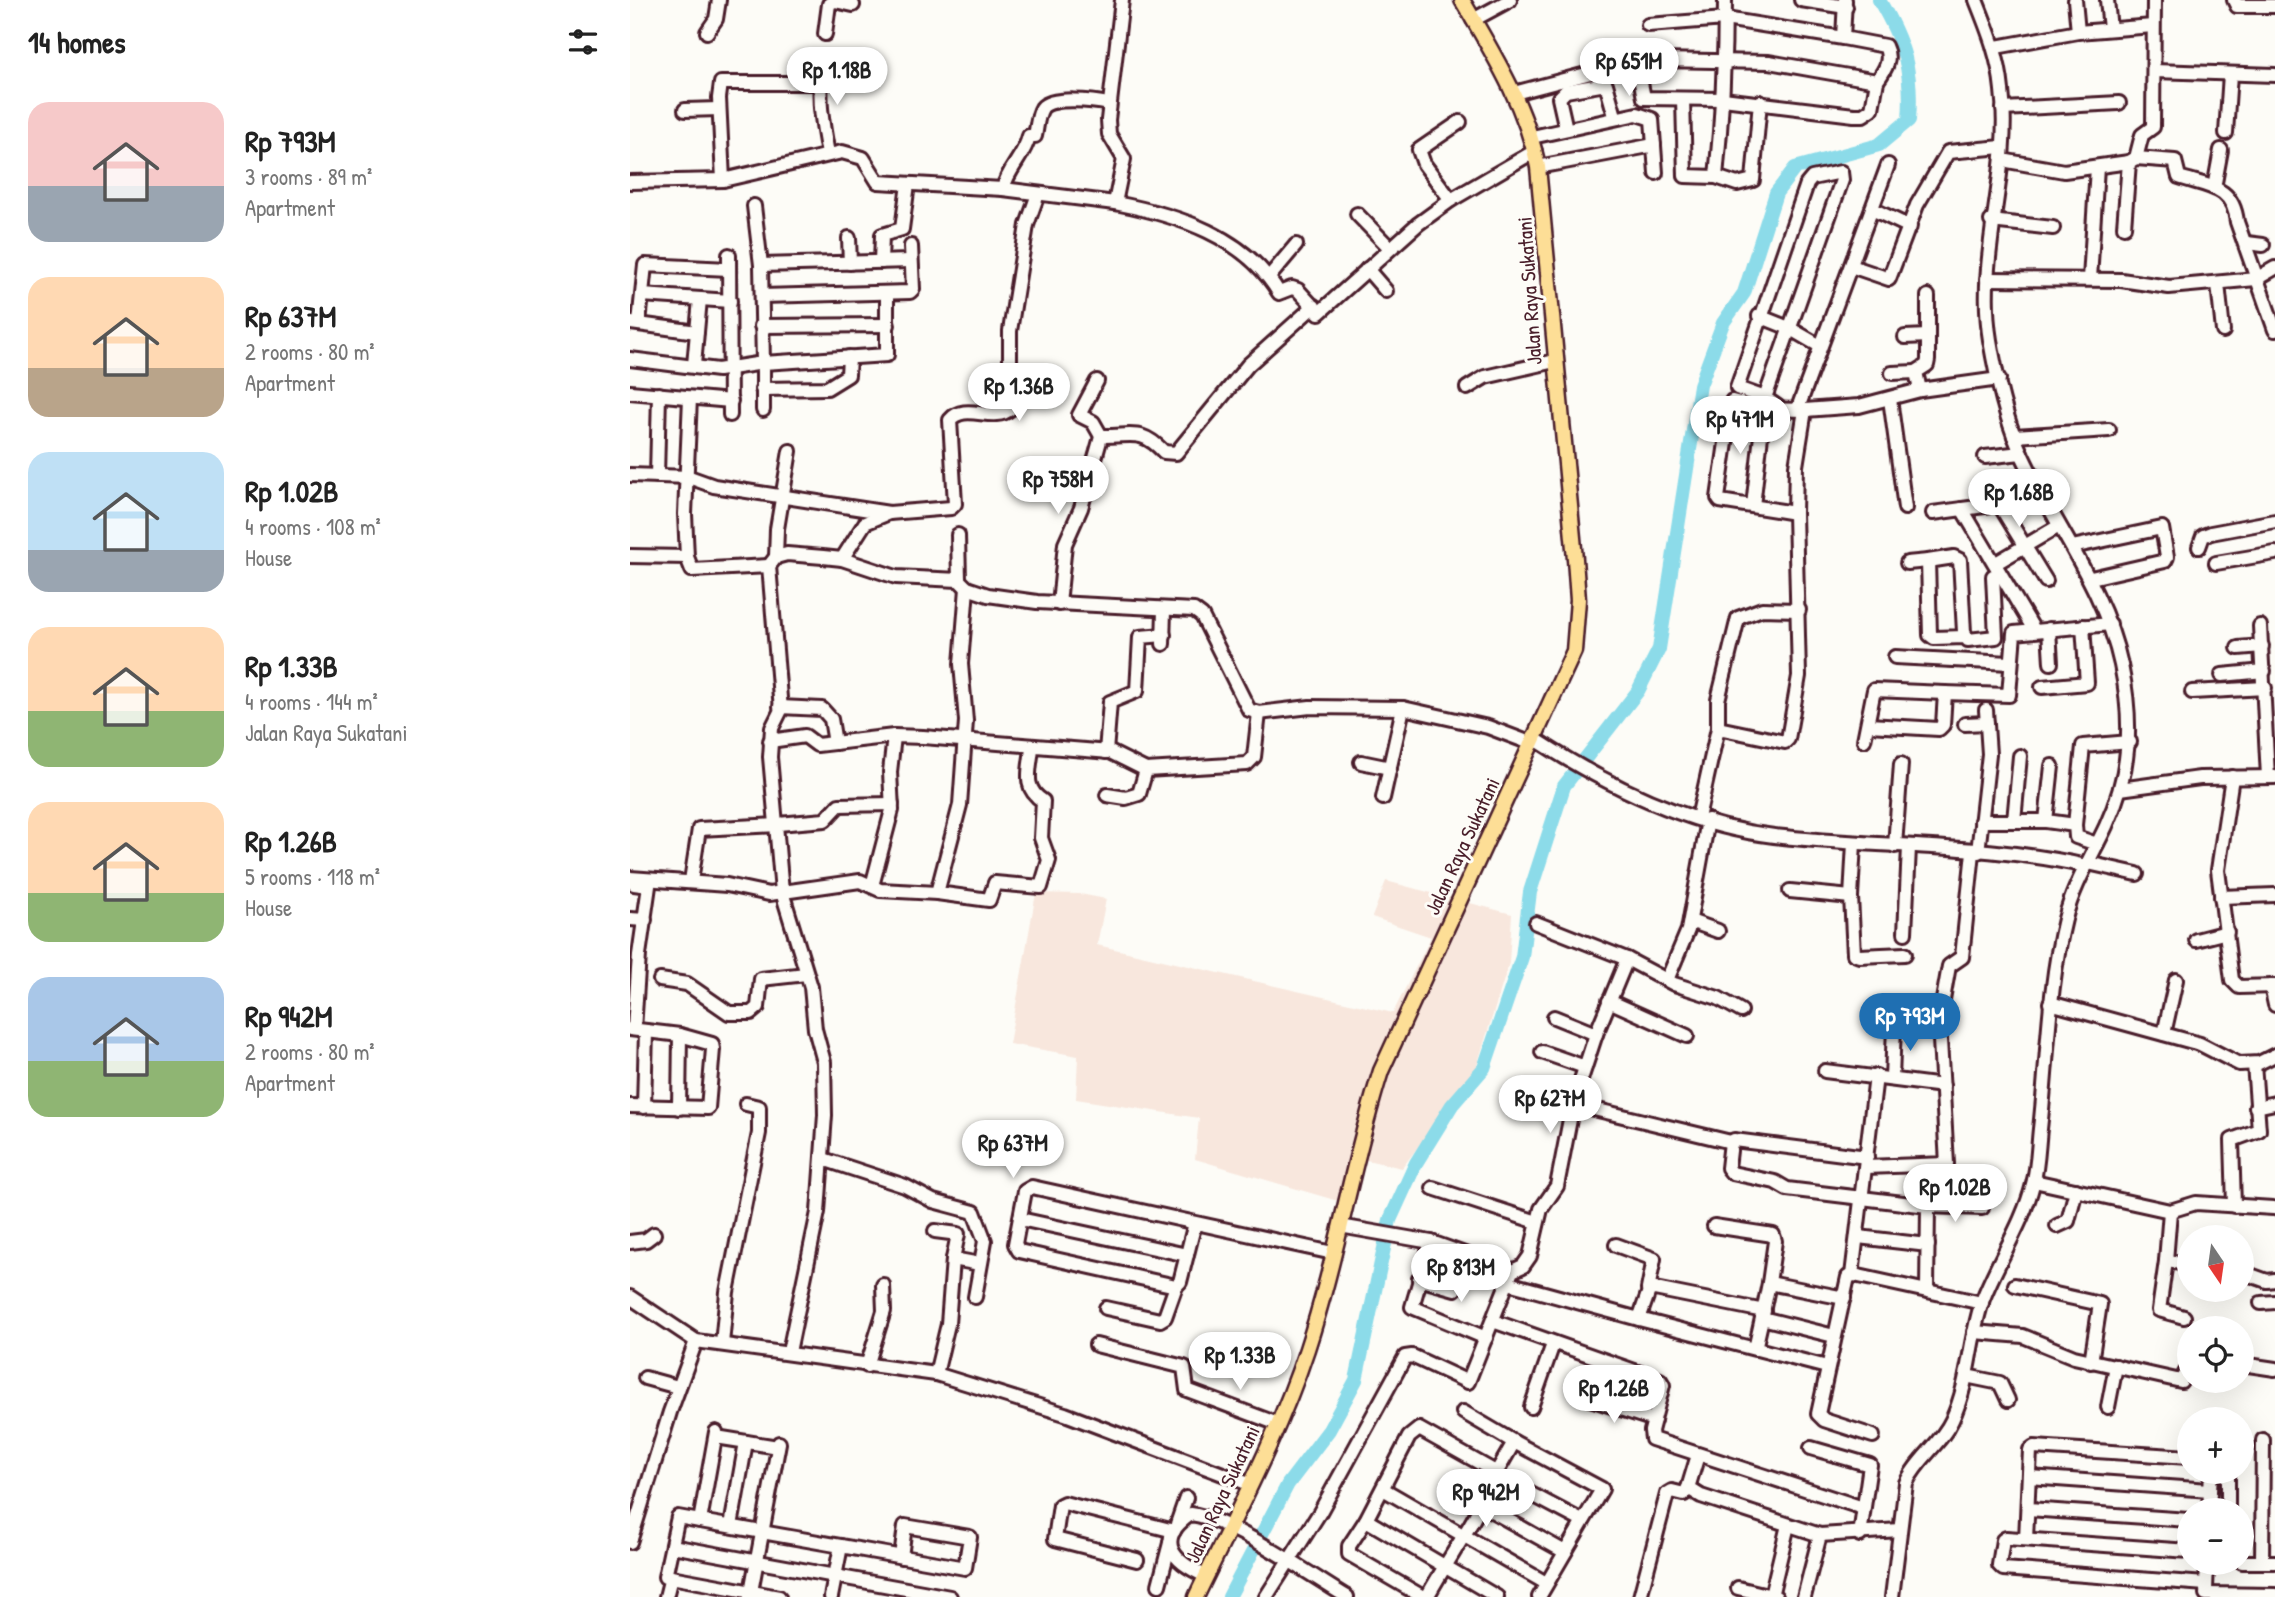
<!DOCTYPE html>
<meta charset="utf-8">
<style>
body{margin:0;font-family:"Patrick Hand",sans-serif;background:#f2f2f2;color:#222;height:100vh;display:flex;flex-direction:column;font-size:26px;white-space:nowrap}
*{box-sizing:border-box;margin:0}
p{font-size:23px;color:#767676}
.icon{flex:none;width:38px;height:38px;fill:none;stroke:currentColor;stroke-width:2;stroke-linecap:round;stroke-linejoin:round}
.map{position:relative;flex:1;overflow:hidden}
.side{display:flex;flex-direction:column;background:#fff;width:630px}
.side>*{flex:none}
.needle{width:46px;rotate:167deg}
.fabs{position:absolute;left:1547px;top:1225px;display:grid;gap:14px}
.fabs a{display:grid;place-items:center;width:77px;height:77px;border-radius:50%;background:#fff;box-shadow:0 7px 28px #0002;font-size:35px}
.price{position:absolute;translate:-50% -60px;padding:0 16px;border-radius:24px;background:#fff;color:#222;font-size:23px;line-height:46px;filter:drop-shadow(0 2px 4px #0008)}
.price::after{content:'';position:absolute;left:50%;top:42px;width:21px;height:16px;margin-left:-10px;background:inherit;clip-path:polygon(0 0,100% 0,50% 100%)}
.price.on{background:#1f6fb2;color:#fff}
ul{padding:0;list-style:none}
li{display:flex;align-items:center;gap:21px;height:175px;padding:0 28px}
li span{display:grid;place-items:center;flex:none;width:196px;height:140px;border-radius:21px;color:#555}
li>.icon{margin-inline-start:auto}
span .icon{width:84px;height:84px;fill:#fffc;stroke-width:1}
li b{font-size:30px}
h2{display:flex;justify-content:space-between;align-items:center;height:84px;padding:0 28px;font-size:30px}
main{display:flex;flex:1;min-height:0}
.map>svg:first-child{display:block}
</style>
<main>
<section class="side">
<h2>14 homes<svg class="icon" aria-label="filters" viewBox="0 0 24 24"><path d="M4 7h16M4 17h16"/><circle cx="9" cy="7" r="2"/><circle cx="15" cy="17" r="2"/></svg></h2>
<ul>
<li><span style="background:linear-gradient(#f6c9c9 60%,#9aa5b1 0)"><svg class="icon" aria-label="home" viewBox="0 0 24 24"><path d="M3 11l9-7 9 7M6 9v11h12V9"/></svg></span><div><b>Rp 793M</b><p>3 rooms · 89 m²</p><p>Apartment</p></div></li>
<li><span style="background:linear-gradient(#ffd9b3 65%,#b9a48a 0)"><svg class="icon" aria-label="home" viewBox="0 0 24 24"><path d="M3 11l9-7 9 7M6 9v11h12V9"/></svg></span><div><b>Rp 637M</b><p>2 rooms · 80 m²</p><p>Apartment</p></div></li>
<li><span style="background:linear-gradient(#bfe0f5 70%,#9aa5b1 0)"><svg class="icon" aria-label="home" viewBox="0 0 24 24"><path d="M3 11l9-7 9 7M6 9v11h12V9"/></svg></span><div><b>Rp 1.02B</b><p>4 rooms · 108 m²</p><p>House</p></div></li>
<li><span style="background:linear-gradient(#ffd9b3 60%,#8fb573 0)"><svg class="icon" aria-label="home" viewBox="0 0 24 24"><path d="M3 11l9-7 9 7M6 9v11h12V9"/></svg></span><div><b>Rp 1.33B</b><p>4 rooms · 144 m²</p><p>Jalan Raya Sukatani</p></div></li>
<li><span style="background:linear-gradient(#ffd9b3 65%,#8fb573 0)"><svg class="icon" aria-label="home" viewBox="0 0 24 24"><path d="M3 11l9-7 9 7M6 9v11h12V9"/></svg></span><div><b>Rp 1.26B</b><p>5 rooms · 118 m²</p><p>House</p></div></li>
<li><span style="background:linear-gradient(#a9c7e8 60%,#8fb573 0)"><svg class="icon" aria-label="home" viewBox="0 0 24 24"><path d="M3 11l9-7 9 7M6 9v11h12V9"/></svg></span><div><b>Rp 942M</b><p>2 rooms · 80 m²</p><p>Apartment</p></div></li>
</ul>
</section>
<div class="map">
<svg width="1645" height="1597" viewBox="0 0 1645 1597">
<rect width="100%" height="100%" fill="#fdfcf7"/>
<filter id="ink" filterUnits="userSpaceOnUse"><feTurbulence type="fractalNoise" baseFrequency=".0143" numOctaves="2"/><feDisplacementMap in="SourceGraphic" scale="14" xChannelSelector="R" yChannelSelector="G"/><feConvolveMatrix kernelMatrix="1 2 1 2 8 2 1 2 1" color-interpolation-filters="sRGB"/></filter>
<g filter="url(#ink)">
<polygon fill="#f8e7dd" points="756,881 882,914 879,963 845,1072 772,1168 719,1156 708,1201 565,1159 569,1118 446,1099 448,1056 379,1044 406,893 450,894 476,899 467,945 763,1013 801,937 742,917"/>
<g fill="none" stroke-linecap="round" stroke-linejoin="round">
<path stroke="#8cdbe9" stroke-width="14" d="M599 1597 658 1484 699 1430 726 1380 760 1220 786 1163 822 1105 854 1068 892 957 900 892 934 786 1008 691 1029 649 1070 385 1093 323 1114 293 1146 193 1165 168 1249 145 1279 120C1283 71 1274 42 1249 0"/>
<defs>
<g id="minor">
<polyline points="1171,0 1216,7"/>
<polyline points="1445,0 1448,32"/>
<polyline points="1477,0 1480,29"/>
<polyline points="1604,0 1607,6 1645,6"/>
<polyline points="843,20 880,0"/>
<polyline points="1018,25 1095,19 1213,38 1215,0"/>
<polyline points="77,32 86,19 89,0"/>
<polyline points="195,34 199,4 205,1 223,5"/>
<polyline points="1366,47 1448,32 1523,26"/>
<path d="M195 58C186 92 192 121 198 154"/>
<polyline points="1007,63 1014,98 1093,99 1224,115 1233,115 1242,109 1247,81"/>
<polyline points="1524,71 1645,75"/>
<path d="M884 93 983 67 1028 60 1139 62 1247 81C1255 70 1262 60 1255 46L1213 38"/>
<polyline points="1053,99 1055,176 1086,177 1107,184 1123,180 1130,102"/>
<polyline points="1373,109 1489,103"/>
<polyline points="55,110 89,109"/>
<polyline points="936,129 929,98 936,91 976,84 985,116"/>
<polyline points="1596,133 1600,74"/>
<polyline points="902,137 1007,114 1022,119 1026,173"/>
<polyline points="1506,158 1512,135 1523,127 1524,0"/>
<path d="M1372 160 1434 171 1499 162 1506 158 1545 161 1549 177C1580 187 1603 186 1607 222L1645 330"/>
<polyline points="908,167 1024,145"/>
<path d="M1086 177C1092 118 1095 59 1095 0"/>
<polyline points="93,180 89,98 91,83 189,83"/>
<polyline points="0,182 93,180 212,152 233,158 248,182 373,189 485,203 494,159 479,134 478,120 492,0"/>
<polyline points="1584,188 1591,150"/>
<path d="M373 189C378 168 394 157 399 136H405C407 128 407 116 412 108 421 96 465 101 479 104"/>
<polyline points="821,200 794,164 789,150 830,122"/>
<path d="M485 203C547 215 615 236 649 293L662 288 668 290 689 313 788 224 821 200 905 151"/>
<polyline points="1242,209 1280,227"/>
<polyline points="727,214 760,248"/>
<polyline points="1361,221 1423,228"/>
<polyline points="1494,227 1499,162"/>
<polyline points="219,238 220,263"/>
<polyline points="1617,243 1633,245"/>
<polyline points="99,255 100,415"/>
<polyline points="251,262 252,235 272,229 278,184"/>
<polyline points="131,265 281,261"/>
<polyline points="1221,266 1259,279 1287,205 1318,152 1372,147"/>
<polyline points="737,269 756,291"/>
<polyline points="640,276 666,245"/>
<polyline points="1357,279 1491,280 1539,287 1626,279 1645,268"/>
<polyline points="1460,279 1467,167"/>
<polyline points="1588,284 1593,331"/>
<polyline points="12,295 100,301"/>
<polyline points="132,296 280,292 283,289 281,246"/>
<polyline points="1129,316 1159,328 1190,346"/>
<polyline points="1,323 67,332"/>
<polyline points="9,323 15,265 99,269"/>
<polyline points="131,326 258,325"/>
<polyline points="1275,337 1298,336"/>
<polyline points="0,359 88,370 133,363 131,265 124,206"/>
<polyline points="64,365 70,299"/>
<polyline points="1262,373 1286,372"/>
<path d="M467 381 449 415 463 422 471 436C501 437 510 427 534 452L546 453 618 365 684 306"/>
<polyline points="837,388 855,377 925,361"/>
<polyline points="132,389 197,388 218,375 219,357"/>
<polyline points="1290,390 1286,372 1297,365 1298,360 1298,296"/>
<polyline points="0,392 101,401"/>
<polyline points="60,398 55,514 57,557 62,570 139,566"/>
<polyline points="1135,398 1107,388 1177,184 1182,178 1211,172 1212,180 1135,398 1148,407"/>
<polyline points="1260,399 1275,508"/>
<polyline points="1168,408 1258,165"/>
<polyline points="133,410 133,363 257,355 257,293"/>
<polyline points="1384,436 1479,430"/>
<polyline points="1355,457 1391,453"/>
<path d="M0 475 59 477 84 486 259 513 321 508 325 504 320 420C335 402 363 423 380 409V331L397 225 408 194"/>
<polyline points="27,476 29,394"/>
<polyline points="1123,506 1134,409"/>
<polyline points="1332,509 1404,630"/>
<polyline points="1165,513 1090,501 1088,498 1102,401 1134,409 1175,410"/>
<polyline points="1303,513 1369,504 1416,581"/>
<polyline points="328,535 329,580"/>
<polyline points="1442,547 1532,528 1537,557 1535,561 1461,578"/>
<polyline points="1569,547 1573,536 1581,533 1645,521"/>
<polyline points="0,556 57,557"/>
<polyline points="146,557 147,529 160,451"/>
<polyline points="212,559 235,523 259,513"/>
<polyline points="1277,563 1298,561"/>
<polyline points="1366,563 1429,526"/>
<polyline points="1586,563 1645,553"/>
<path d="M337 588 331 664 336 721 330 805 307 893 359 900 365 883 411 887 419 860 411 838 413 801C392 788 400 770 402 748"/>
<polyline points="429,604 435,544 451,508 471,437"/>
<polyline points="1630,626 1638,777"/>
<polyline points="1419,629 1421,663"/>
<polyline points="1334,637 1304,638 1300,635 1298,561 1324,557 1330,560 1334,632 1338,640 1366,637 1363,576"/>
<polyline points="533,644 534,610"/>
<polyline points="1608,648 1632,646"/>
<polyline points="1265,657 1380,663"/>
<polyline points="1592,675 1634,671"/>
<polyline points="1412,687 1457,683 1453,626"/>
<polyline points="1562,692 1635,688"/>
<polyline points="150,707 192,709 201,719 205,743"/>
<polyline points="1335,724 1357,723"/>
<polyline points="1238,725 1309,729 1313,725 1315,693 1379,695 1384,633 1480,624"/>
<polyline points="1088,728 1088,700 1108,618 1132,609 1169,610"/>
<path d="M905 739C976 785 1059 826 1144 836 1247 848 1355 843 1456 866"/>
<polyline points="1234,740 1244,690 1315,693"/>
<polyline points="140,741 175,736 187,745 264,736 293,737 480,752 516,770 617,764 624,757 629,713"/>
<polyline points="476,752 480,702 507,691 510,637 534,635"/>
<polyline points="731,762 760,768"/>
<polyline points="1602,777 1588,870 1602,980 1609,987 1645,986"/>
<polyline points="1490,789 1570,778 1645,777"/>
<polyline points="477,795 496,798 509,794 516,770"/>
<polyline points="753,798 773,708"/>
<polyline points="1068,818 1088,728 1155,742 1158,739 1169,676 1165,513 1166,466 1175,410 1229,406 1290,390 1369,379"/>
<polyline points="1351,821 1416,821 1445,825 1446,837 1467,844"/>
<polyline points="1384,821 1390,756"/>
<polyline points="1416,821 1422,766"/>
<polyline points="148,824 195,820 209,805 262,804"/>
<polyline points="1445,825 1453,746 1500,742"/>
<polyline points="1224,843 1221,897 1224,954 1229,956 1275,954"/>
<polyline points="1265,846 1271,764"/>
<polyline points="1348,852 1359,754 1356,710"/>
<polyline points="1458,863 1507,874"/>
<polyline points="0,878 97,885 139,894 230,881 250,890 307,893"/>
<polyline points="61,881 69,829 148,825"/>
<polyline points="4,884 19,886 9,955 4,1029"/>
<polyline points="242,886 262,810 260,772 264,736"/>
<polyline points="1160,891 1221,897"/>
<polyline points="1591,897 1645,895"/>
<polyline points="0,919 15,920"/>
<polyline points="1060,921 1088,931"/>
<polyline points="906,923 997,959"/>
<polyline points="1275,933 1279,847"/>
<polyline points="1566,940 1597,932"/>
<polyline points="30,980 57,984 99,1013 121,1013 128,1007 131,979 176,974"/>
<polyline points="1037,980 1058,930 1078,820"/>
<polyline points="1641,986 1645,1005"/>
<polyline points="979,1001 1057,1036"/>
<polyline points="1420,1003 1570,1044 1609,1064 1629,1063 1645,1055"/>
<polyline points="924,1017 966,1034"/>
<polyline points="0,1029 50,1035 82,1044 83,1049 78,1108 0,1106"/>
<polyline points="1534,1034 1546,980"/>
<polyline points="912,1052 955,1067"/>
<polyline points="1195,1071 1313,1086"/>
<polyline points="1262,1079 1264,1026"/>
<polyline points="943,1104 1101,1142"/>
<polyline points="14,1107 16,1031"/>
<polyline points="1626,1107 1645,1103"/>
<polyline points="49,1108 50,1035"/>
<polyline points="1237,1157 1104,1140 1101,1142 1098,1168 1102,1173 1145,1182 1157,1189 1298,1206 1297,1290"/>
<polyline points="193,1159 275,1186 303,1201 344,1212 355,1241 345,1297"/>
<polyline points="1236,1167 1317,1164 1309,1022 1319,966 1332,957 1343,852"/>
<polyline points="1404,1181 1540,1211 1566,1203 1643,1208"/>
<polyline points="803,1188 907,1222"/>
<polyline points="1298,1206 1352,1208"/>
<polyline points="1604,1206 1602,1140 1629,1130 1624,1064"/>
<polyline points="1540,1211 1536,1261 1559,1264"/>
<polyline points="390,1219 557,1255"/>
<polyline points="565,1223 550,1282 546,1286 389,1251 385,1244 395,1191 402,1187 703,1253"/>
<polyline points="710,1226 801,1242 882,1271"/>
<polyline points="1084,1226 1143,1235 1145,1241 1139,1283"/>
<polyline points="1427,1226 1438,1221 1446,1190"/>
<polyline points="305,1231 328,1234 323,1259 350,1264"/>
<polyline points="1228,1237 1298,1245"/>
<polyline points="0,1242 16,1240 24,1234"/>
<polyline points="801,1242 782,1307 856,1338"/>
<polyline points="986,1245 1024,1259 1018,1289"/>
<polyline points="1536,1261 1529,1310 1554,1317"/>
<polyline points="1612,1272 1637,1281 1645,1280"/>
<polyline points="1222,1275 1246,1076"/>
<polyline points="789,1279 825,1289 840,1257"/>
<polyline points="878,1283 1009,1319 1020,1288 1134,1311"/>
<polyline points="1385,1285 1470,1304 1461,1362"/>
<polyline points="0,1297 66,1341 306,1374 435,1414 619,1484"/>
<polyline points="1631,1303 1645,1302"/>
<polyline points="476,1308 530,1320 535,1317 546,1286"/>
<polyline points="1132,1317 1139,1283 1214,1298"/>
<polyline points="1009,1319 1125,1349 1132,1318 1204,1336"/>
<polyline points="863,1321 1030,1380 1033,1385 1021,1431 1022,1439 1233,1508"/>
<polyline points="1344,1332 1393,1336 1444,1357 1551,1381 1559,1366"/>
<polyline points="92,1344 97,1292 129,1133 129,1107 116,1104"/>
<polyline points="466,1345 554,1367 557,1390 648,1424"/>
<polyline points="1127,1349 1197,1367"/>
<polyline points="159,1352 188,1212 195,1115 194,1062 185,1029 181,987 152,892 140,757 142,728 151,710 139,566 146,557 157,554 193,557 212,559 266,577 329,580 337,588 358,595 407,602 564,610 572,616 619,710 629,713 680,707 773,708 858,727 903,744"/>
<polyline points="1612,1364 1645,1369"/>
<polyline points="237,1366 254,1311 253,1285"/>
<polyline points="306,1374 318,1324 323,1259"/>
<polyline points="1336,1376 1370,1383 1378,1400"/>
<polyline points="15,1378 48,1387"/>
<polyline points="954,1397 1024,1420"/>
<polyline points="901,1407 923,1344"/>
<polyline points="1478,1407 1486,1366"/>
<polyline points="833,1412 884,1442 865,1475 952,1521"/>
<polyline points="86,1432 70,1521 335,1568 340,1537 275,1526 271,1557"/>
<polyline points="1243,1436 1194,1420 1188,1414 1218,1277 1224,1275 1352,1303"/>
<polyline points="86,1437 148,1447"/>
<polyline points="884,1442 972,1489 909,1597"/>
<polyline points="1181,1448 1240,1465 1230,1535"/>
<polyline points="1068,1455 1058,1488 1071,1496 1190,1535 1270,1530"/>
<polyline points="1399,1477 1580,1490"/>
<polyline points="753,1489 916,1583"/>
<polyline points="851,1505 935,1552"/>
<polyline points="1398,1509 1559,1520"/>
<polyline points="1579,1510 1581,1472"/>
<polyline points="1598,1510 1598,1472"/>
<polyline points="736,1520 719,1546 719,1554 793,1597"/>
<polyline points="547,1524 556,1498"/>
<polyline points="101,1526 116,1442"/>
<polyline points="1396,1539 1400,1450 1404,1447 1559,1457"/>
<polyline points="0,1542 40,1412 66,1341"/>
<polyline points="42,1546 320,1597"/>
<polyline points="1559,1551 1376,1538 1373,1540 1369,1565 1373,1569 1576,1584"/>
<polyline points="507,1560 425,1539 430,1505 434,1503 544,1531"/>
<polyline points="1612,1562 1645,1562"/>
<polyline points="1632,1562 1633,1440"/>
<path d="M576 1576C543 1562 523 1540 561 1514 601 1519 679 1574 717 1597"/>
<polyline points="41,1577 149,1597"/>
<polyline points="529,1585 540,1543"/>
<polyline points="1108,1588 1146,1597"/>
<polyline points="1576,1590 1577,1563"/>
<polyline points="1576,1594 1645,1595"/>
<polyline points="1141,1596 1158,1525"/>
<polyline points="36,1597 41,1577 35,1577 48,1517 70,1521"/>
<polyline points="120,1597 149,1443"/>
<polyline points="201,1597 211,1546"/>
<polyline points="636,1597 690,1512 775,1357 782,1356 838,1382 882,1271 893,1266 900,1256 911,1209 927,1186 943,1104 966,1034 997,959 1044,984 1088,998 1111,1011"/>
<path d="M797 1597C819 1557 848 1518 865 1475L862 1470 789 1429 779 1437 736 1520 867 1597"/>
<polyline points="1010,1597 1037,1494 1042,1491 1054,1494 1058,1488"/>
<polyline points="1174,1597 1190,1535"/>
<path d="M1262 1597 1276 1483C1287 1459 1311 1444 1322 1420 1340 1382 1339 1338 1353 1299 1368 1260 1393 1224 1403 1184 1408 1166 1408 1147 1410 1129 1418 1059 1418 988 1435 919 1443 886 1462 856 1476 826 1501 772 1503 722 1491 665 1474 584 1420 521 1388 446 1374 413 1366 375 1360 340 1346 255 1382 173 1372 90 1369 57 1358 30 1346 0"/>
</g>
<path id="major" d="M566 1597C605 1516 649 1434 677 1349 707 1258 722 1162 751 1071L944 651 948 600 945 559 908 167C896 106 863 53 832 0"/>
</defs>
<use href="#minor" stroke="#4a1f2b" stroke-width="18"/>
<use href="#major" stroke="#4a1f2b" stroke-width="19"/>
<use href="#minor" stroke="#fdfcf7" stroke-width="12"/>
<use href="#major" stroke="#fdde96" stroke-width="14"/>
</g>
</g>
<g text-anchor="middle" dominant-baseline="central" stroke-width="6" stroke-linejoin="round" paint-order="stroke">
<g font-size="21" fill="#4a1f2b" stroke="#fdfcf7">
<text transform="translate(899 291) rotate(-94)">Jalan Raya Sukatani</text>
<text transform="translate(832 846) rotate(-65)">Jalan Raya Sukatani</text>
<text transform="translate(592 1494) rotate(-65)">Jalan Raya Sukatani</text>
</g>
</g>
</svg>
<div class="fabs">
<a><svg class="needle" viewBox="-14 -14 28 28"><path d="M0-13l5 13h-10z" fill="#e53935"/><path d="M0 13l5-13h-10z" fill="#767676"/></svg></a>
<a><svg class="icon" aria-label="locate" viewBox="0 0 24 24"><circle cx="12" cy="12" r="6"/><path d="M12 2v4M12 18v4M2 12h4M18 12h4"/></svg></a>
<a>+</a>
<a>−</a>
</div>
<b class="price" style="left:999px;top:98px">Rp 651M</b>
<b class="price" style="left:207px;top:107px">Rp 1.18B</b>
<b class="price" style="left:389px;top:423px">Rp 1.36B</b>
<b class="price" style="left:1110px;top:456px">Rp 471M</b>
<b class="price" style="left:428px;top:516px">Rp 758M</b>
<b class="price" style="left:1389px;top:529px">Rp 1.68B</b>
<b class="price on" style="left:1280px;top:1053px">Rp 793M</b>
<b class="price" style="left:920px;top:1135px">Rp 627M</b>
<b class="price" style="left:383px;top:1180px">Rp 637M</b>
<b class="price" style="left:1325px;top:1224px">Rp 1.02B</b>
<b class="price" style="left:831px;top:1304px">Rp 813M</b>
<b class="price" style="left:610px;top:1392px">Rp 1.33B</b>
<b class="price" style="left:984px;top:1425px">Rp 1.26B</b>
<b class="price" style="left:856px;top:1529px">Rp 942M</b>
</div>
</main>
